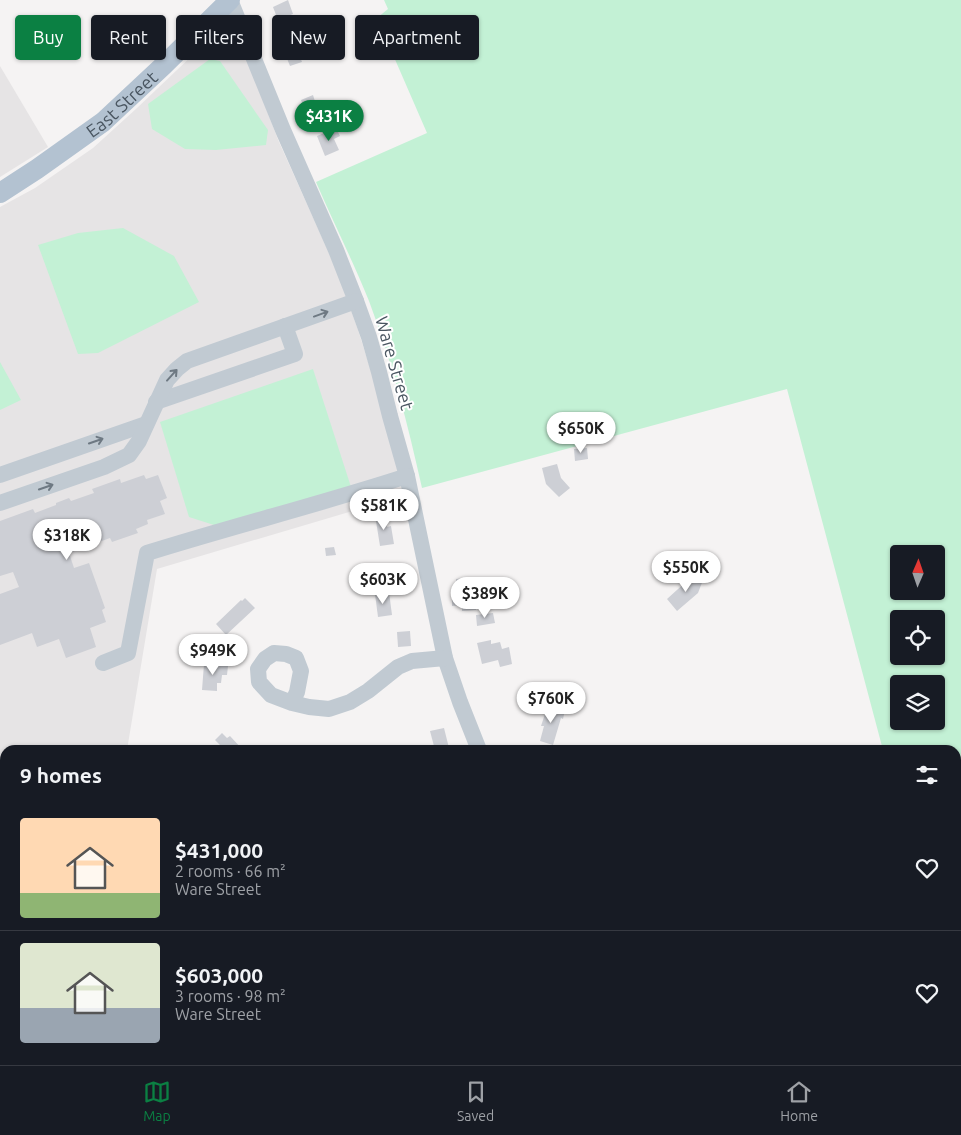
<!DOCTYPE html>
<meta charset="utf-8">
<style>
body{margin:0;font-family:Ubuntu,sans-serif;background:#242831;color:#f1f3f6;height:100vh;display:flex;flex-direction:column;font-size:19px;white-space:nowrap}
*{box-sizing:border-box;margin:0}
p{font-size:16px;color:#9ea1a6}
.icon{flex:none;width:28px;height:28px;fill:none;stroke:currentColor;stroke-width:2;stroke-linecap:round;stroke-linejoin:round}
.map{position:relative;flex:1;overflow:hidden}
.side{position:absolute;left:0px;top:745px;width:961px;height:320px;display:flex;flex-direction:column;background:#171b24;border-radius:15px 15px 0 0;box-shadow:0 1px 4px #0004}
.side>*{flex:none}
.top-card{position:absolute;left:15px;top:15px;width:500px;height:45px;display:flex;gap:10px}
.needle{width:32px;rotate:2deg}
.tools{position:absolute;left:890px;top:545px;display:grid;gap:10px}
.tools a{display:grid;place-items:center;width:55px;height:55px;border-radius:5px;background:#171b24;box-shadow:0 1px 4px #0004;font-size:25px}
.price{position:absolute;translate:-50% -42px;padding:0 11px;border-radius:18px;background:#fff;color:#222;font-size:16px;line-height:32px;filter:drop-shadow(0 1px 2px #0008)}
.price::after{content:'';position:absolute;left:50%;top:30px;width:15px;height:11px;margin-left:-8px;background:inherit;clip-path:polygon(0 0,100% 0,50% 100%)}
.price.selected{background:#0b8043;color:#fff}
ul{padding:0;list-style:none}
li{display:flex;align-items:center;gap:15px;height:125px;padding:0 20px}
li+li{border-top:1px solid #363941}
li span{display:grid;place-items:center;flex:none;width:140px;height:100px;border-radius:5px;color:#555}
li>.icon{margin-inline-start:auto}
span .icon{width:60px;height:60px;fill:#fffc;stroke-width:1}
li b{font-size:21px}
h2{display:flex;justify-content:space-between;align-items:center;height:60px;padding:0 20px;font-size:21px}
.pill{padding:0 18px;border-radius:5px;background:#171b24;box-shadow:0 1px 4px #0004;font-size:18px;line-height:45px}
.pill.selected{background:#0b8043;color:#fff}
.tabs{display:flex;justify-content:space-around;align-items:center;height:70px;border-top:1px solid #363941;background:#171b24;font-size:14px;color:#9ea1a6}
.tabs a{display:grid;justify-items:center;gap:2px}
.tabs .selected{color:#0b8043}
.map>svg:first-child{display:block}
</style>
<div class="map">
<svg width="961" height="1065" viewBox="0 0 961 1065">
<rect width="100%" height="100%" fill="#f5f3f3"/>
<g fill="#e6e4e5">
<polygon points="228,29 234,32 240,41 279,142 329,253 342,285 358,330 386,418 403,496 157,569 127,750 5,750 5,982 0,1012 0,207 35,188 93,148 137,108 218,31"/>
<polygon points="0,66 48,147 0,177"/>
</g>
<g fill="#c3f1d5" fill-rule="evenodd">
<path d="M384 0H961V1065H953V1060H956V750H883L787 389 422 488C408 425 392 362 369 301 353 261 333 222 316 182L427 133 377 18 388 9ZM899 554H936V591H899ZM899 619H936V656H899ZM899 684H936V721H899Z"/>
<polygon points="210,59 220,61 268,130 266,145 216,150 185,149 152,129 148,104"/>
<polygon points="123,228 174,256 199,302 98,353 78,354 38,245 78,233"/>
<polygon points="0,362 21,400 0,410"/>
<polygon points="313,369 351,487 217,526 189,517 160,422"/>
</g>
<g fill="#cdcfd5">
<polygon points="288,0 293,14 278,20 273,7"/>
<polygon points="296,47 302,62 290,66 284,51"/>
<polygon points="313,95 318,111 307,115 301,100"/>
<polygon points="336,128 340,136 334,139 339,150 325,156 317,136"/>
<polygon points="587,448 588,459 575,461 574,449"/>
<polygon points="557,464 561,478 570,488 559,497 546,484 542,468"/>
<polygon points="144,475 146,479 158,475 167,498 160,501 165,514 147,520 148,524 136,529 138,533 112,542 110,538 69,553 74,568 89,563 105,608 102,610 106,622 90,628 96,647 66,658 59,639 37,647 32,633 0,645 0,594 19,587 13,572 0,576 0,521 33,509 35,513 56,505 56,503 69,498 71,501 94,493 92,489 120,479 121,483"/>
<polygon points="384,514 387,527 391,526 394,544 380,546 375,515"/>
<polygon points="334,547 336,555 326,556 325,548"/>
<polygon points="690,575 703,580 698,593 677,611 667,599 688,580"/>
<polygon points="475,577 476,586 474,586 476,610 462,611 462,605 452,606 452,598 457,597 456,579"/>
<polygon points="389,592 392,615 378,617 375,594"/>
<polygon points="245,598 255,608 226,635 216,624 241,600 242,601"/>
<polygon points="493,613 495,623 477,626 476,615"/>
<polygon points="410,631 411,646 398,647 397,632"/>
<polygon points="491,640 491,644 500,642 502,649 509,647 512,664 500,667 498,660 482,664 477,643"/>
<polygon points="204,664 228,666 227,675 222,675 221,683 217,683 217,691 202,690"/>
<polygon points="548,705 565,710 563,719 561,718 553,745 540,741 544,726 541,726"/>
<polygon points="444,728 449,748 442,750 435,750 430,731"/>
<polygon points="222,733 227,738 230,736 243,750 225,750 215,740"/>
</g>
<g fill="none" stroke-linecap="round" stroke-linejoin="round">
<g stroke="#c1cad2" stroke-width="16">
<polyline points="230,0 283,130 336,250 356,301 369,337 379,372 390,416 407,476 445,658 460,702 479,750"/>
<polyline points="156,402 295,354 285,326"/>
<polyline points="0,475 146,424"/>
<polyline points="0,503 104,467 129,455 139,441 167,380 177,369 187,361 356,301"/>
<path d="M103 663 128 653 147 553C233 526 321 504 407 476"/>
<polyline points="292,703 297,692 301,671 296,658 286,654 274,653 265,659 258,669 259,682 271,695 292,703 309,707 329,709 350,702 368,691 398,667 412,661 445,658"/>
<polyline points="838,1060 843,1065"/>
<polyline points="448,1065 450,1060"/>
<polyline points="737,1065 742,1060"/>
</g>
<path stroke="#b3c2d1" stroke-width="20" id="s1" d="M0 193 37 169 103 122 164 65 230 0"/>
</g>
<defs><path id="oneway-shaft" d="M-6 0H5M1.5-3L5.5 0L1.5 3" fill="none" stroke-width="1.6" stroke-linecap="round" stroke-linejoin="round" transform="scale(1.25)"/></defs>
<g stroke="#6e7983">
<use href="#oneway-shaft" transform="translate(321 314) rotate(-20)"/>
<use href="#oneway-shaft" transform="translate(172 375) rotate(-48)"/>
<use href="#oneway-shaft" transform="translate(96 441) rotate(-19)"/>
<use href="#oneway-shaft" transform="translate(46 487) rotate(-19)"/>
</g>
<g text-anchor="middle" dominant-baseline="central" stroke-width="4" stroke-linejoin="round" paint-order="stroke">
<g font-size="18" fill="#4a5661" stroke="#fff">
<text stroke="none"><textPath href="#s1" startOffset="151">East Street</textPath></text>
<text transform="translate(395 363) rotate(74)">Ware Street</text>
</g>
</g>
</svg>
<div class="tools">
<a><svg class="needle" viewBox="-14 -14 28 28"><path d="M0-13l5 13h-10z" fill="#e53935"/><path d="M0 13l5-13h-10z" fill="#9ea1a6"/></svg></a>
<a><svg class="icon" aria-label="locate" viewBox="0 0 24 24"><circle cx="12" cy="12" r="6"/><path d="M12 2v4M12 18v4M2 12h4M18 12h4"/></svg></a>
<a><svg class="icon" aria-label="layers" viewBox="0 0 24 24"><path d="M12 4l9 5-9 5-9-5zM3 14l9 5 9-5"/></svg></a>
</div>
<b class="price selected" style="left:329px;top:142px">$431K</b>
<b class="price" style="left:581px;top:454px">$650K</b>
<b class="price" style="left:384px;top:531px">$581K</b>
<b class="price" style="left:67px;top:561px">$318K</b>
<b class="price" style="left:686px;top:593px">$550K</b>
<b class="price" style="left:383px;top:605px">$603K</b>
<b class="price" style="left:485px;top:619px">$389K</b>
<b class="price" style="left:213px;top:676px">$949K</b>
<b class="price" style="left:551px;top:724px">$760K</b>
<div class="top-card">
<a class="pill selected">Buy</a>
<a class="pill">Rent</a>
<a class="pill">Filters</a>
<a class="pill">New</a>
<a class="pill">Apartment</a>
</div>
<section class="side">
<h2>9 homes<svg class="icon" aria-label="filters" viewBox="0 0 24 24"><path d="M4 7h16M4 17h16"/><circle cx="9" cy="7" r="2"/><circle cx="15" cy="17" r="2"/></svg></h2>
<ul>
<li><span style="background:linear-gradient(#ffd9b3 75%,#8fb573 0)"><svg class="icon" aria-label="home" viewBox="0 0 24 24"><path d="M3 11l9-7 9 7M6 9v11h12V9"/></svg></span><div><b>$431,000</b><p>2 rooms · 66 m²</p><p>Ware Street</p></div><svg class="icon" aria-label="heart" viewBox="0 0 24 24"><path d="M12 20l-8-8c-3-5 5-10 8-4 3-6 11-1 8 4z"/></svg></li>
<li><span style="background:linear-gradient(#dfe7d0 65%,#9aa5b1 0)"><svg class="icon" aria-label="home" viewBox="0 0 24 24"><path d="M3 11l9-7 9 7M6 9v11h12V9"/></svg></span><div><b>$603,000</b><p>3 rooms · 98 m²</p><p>Ware Street</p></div><svg class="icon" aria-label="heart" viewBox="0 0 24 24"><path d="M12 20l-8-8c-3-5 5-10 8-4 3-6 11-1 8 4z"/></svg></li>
</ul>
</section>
</div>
<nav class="tabs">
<a class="selected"><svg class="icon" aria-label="map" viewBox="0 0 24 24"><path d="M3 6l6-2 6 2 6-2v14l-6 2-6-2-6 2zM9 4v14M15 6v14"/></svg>Map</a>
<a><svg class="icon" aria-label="saved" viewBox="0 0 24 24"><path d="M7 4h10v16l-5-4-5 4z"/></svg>Saved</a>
<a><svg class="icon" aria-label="home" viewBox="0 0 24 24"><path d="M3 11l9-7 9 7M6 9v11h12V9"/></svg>Home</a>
</nav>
